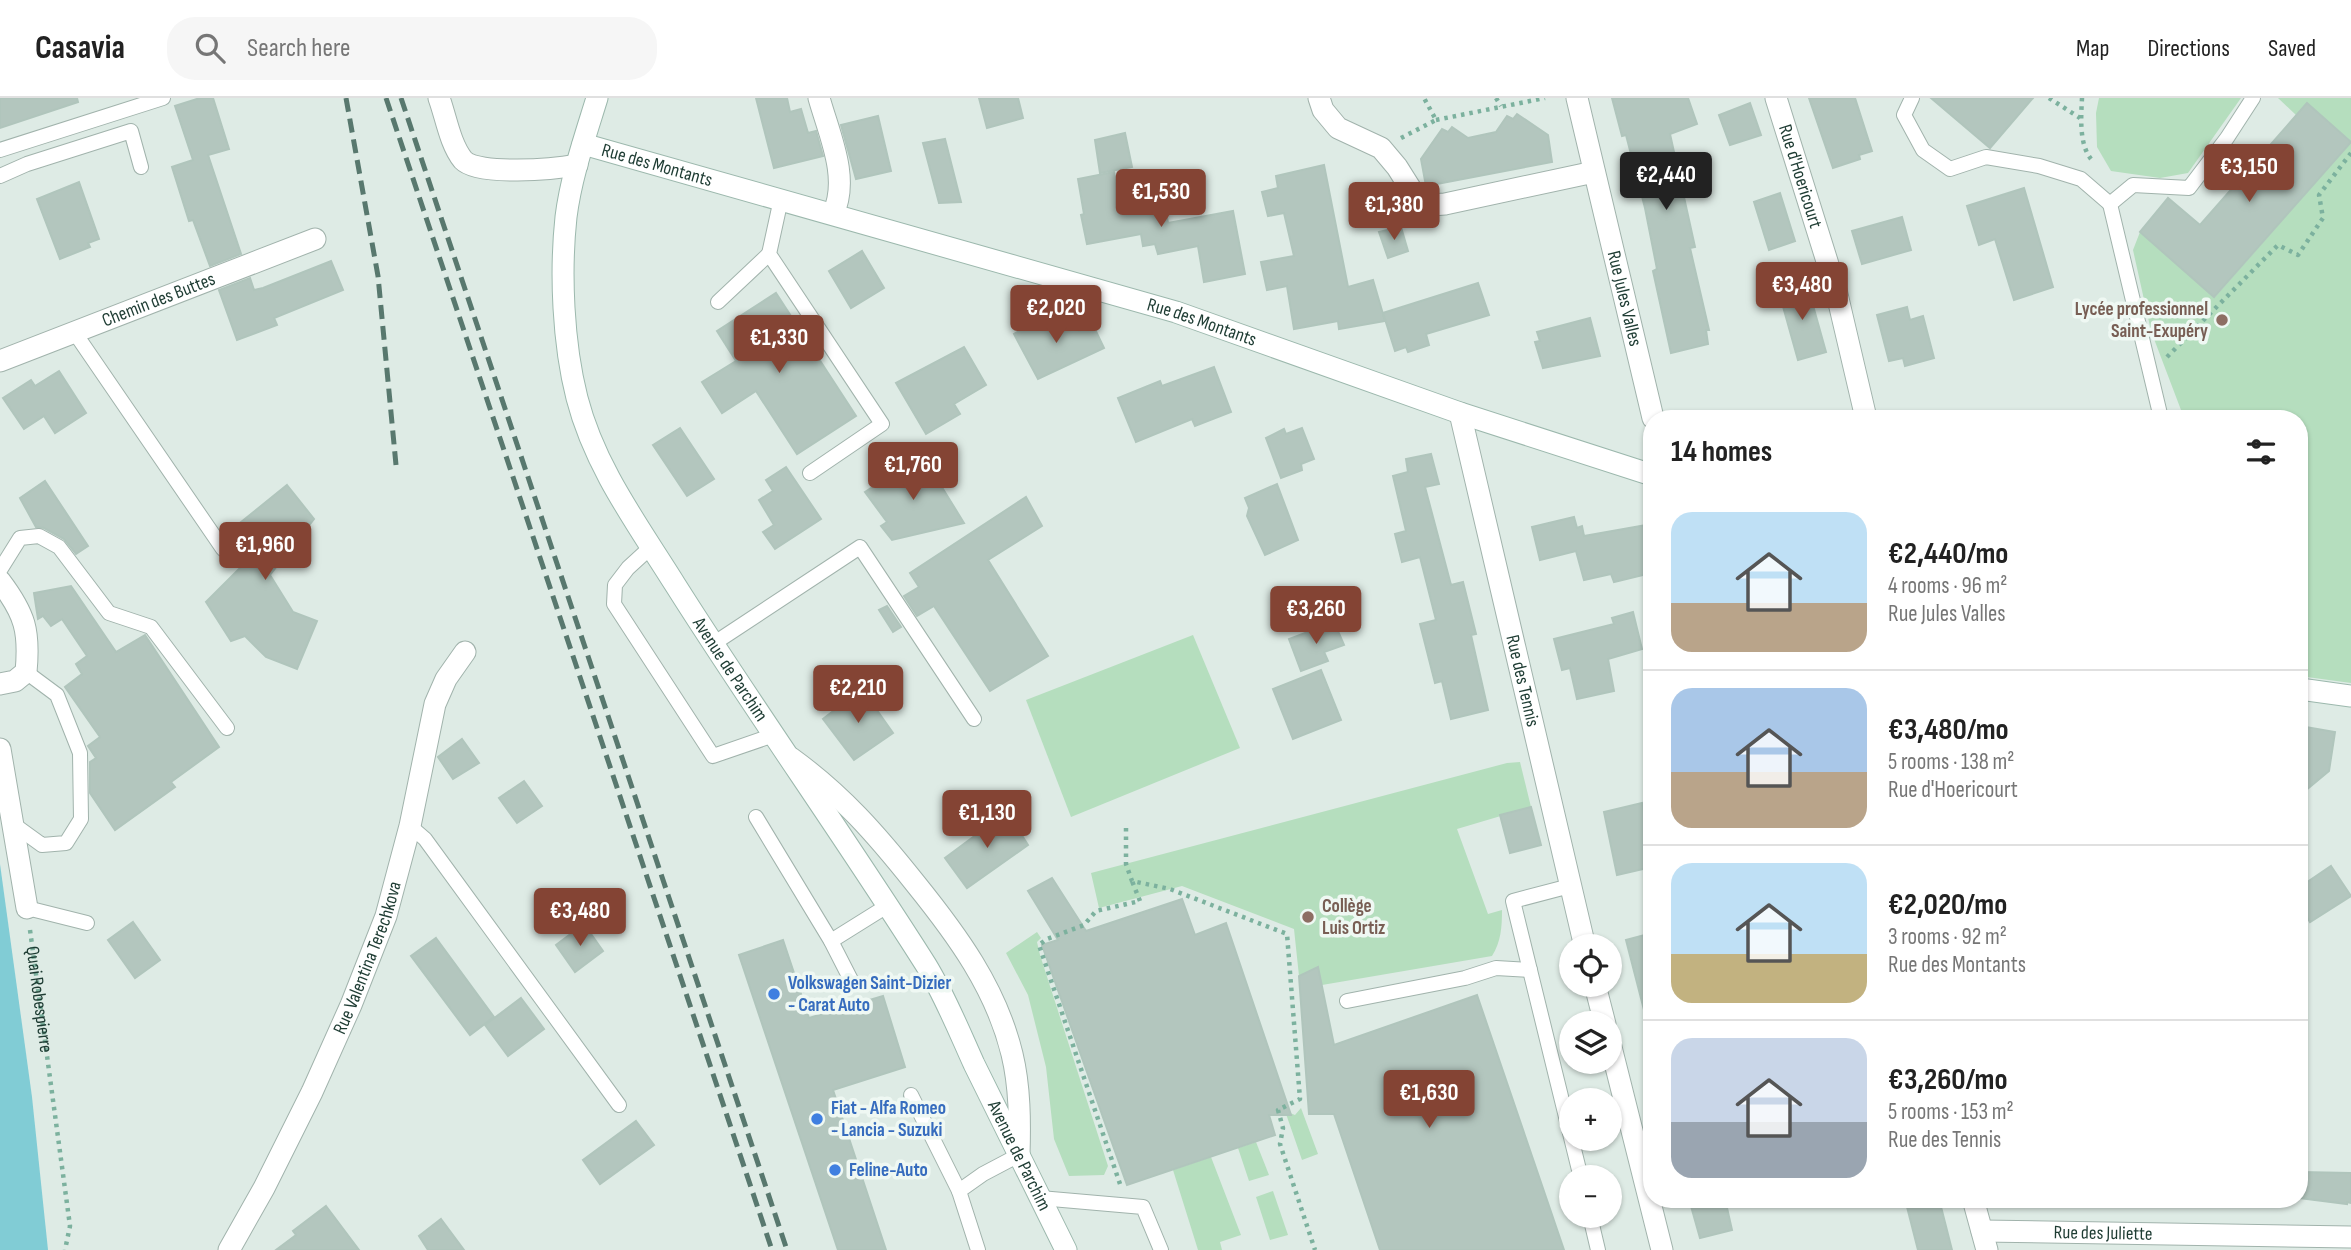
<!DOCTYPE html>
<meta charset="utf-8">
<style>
body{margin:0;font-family:"Sofia Sans Condensed",sans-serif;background:#f6f6f6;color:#222;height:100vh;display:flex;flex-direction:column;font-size:26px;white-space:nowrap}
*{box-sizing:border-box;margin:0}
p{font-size:23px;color:#767676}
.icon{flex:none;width:38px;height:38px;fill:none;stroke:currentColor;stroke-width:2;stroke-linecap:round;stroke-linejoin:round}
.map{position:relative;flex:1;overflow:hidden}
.panel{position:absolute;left:1643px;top:312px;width:665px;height:798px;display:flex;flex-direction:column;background:#fff;border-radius:28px;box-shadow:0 2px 5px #0004}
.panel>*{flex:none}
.controls{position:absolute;left:1559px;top:836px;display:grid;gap:14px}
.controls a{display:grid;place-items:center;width:63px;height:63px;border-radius:50%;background:#fff;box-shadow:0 2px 5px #0004;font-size:35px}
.price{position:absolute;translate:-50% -60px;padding:0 16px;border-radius:7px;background:#844434;color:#fff;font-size:23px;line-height:46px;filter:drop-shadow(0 2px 4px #0008)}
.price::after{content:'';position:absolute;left:50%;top:42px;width:21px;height:16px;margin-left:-10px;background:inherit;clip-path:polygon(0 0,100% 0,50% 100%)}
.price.selected{background:#222;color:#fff}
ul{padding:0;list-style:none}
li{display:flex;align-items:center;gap:21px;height:175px;padding:0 28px}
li+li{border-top:2px solid #e0e0e0}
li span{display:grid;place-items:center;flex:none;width:196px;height:140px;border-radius:21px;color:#555}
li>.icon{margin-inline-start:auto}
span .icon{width:84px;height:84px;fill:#fffc;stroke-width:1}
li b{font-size:30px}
h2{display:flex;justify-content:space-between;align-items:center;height:84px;padding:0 28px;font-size:30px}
header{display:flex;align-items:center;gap:42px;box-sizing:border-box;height:98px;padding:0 35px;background:#fff;border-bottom:2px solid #e0e0e0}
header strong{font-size:33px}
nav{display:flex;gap:38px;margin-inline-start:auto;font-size:24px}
.search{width:490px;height:63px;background:#f6f6f6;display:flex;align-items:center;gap:18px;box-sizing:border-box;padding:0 24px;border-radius:28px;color:#767676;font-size:26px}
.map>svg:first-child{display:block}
</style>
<header>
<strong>Casavia</strong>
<div class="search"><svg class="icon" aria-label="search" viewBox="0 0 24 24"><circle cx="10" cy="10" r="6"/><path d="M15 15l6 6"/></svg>Search here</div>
<nav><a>Map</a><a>Directions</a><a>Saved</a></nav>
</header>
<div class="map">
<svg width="2351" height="1152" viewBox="0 0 2351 1152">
<rect width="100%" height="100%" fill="#deebe5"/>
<g fill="#b5debe">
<polygon points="2099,0 2241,0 2188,75 2160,80 2111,73 2097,49 2096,15"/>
<polygon points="2278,0 2351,0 2351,585 2307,579 2300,565 2300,320 2180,320 2181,312 2151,233 2133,152 2140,134 2215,199 2351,44 2307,5 2296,17"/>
<polygon points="1193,537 1240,650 1071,719 1026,602"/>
<path d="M1520 664 1531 709 1457 731 1488 816 1502 812C1502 829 1501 844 1492 858L1322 887 1318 869 1299 878 1294 831 1182 788 1099 810 1091 775 1507 665Z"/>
<polygon points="1037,834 1041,840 1037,844 1040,857 1108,1068 1104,1077 1069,1078 1054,1041 1046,969 1028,897 1006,855"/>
<polygon points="1301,1010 1318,1056 1302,1062 1285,1013 1295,1017"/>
<polygon points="1256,1044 1269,1077 1249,1083 1238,1050"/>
<polygon points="1211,1059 1241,1137 1220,1144 1222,1152 1198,1152 1173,1072"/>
<polygon points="1273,1093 1288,1137 1270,1142 1256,1099"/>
</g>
<polygon fill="#81ccd5" points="0,766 32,999 48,1152 0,1152"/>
<g fill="#b3c6be" stroke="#b0c5bc" stroke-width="2">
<polygon points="0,0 77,0 78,4 0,30"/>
<polygon points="200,0 213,0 229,51 208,57 241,156 210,168 193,122 189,123 172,69 193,62 175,8"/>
<polygon points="756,0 787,0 790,14 801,11 808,35 816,33 823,58 774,70"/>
<polygon points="979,0 1018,0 1023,20 987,30"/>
<polygon points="1612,0 1688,0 1697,26 1670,36 1695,149 1690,150 1709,232 1706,232 1708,246 1671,255 1653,173 1657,171 1645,110 1626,37 1622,38"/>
<polygon points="1809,0 1855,0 1872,53 1859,57 1860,61 1833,70"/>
<polygon points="1931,0 2033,0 1990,50"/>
<polygon points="1750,5 1761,37 1730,47 1719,17"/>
<polygon points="2307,5 2351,44 2214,199 2140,134 2168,100 2200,127"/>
<polygon points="1517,16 1548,37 1552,64 1426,88 1421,61 1442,31 1448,34 1452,29 1468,40 1496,34 1507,18 1513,21"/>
<polygon points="878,18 891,73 856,81 841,27"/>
<polygon points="1125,35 1132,69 1100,75 1095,42"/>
<polygon points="945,41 961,104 939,105 923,45"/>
<polygon points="1324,67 1348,189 1373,182 1385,223 1339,231 1338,223 1294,231 1287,188 1267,192 1261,164 1294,158 1284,115 1268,118 1262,94 1278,90 1276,78"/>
<polygon points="1114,74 1122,117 1165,108 1168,125 1233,113 1245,176 1204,184 1198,148 1158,156 1155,146 1143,148 1141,136 1087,146 1081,117 1084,116 1078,81"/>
<polygon points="79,84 99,141 88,145 90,149 60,161 37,101"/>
<polygon points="2024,90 2053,189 2014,202 1995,141 1979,147 1967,108"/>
<polygon points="1780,95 1795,143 1769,152 1754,104"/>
<polygon points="1902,119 1911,152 1862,166 1852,133"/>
<polygon points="1401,129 1408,153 1388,160 1379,134"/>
<polygon points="862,153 884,190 851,210 829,173"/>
<polygon points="331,163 343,192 274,220 277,227 237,242 219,192 250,180 254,192 263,190"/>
<polygon points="1478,185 1489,217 1426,236 1429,247 1408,254 1406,249 1395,253 1383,215"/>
<polygon points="1807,186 1826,254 1798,262 1779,194"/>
<polygon points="776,195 856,318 797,356 756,293 722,315 702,284 736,263 717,233"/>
<polygon points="1907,209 1910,222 1923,218 1934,260 1905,268 1903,260 1889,263 1877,217"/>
<polygon points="1049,216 1058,235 1075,227 1079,233 1093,227 1104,250 1038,281 1014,236"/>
<polygon points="1590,220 1600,258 1543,270 1535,244 1540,243 1537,234"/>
<polygon points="964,249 986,287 954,306 960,316 926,336 896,285"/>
<polygon points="1214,269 1231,314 1195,328 1192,321 1136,344 1118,300 1160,283 1162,288"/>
<polygon points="59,273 86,315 55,335 44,318 24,331 3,300 31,282 35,288"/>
<polygon points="680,330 714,381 687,398 653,347"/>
<polygon points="1302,330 1314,361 1301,366 1302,372 1281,380 1266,340 1284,331 1286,336"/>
<polygon points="1431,356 1439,386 1425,389 1451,487 1463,484 1476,536 1471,537 1488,612 1451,621 1442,583 1435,585 1420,526 1436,522 1420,459 1402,464 1395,436 1406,433 1393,378 1408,374 1406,361"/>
<polygon points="922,357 964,425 892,442 881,428 887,424 865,394"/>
<polygon points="786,369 821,421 775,451 763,434 774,427 759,402 773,393 766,382"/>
<polygon points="45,383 88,448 76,456 64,441 44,430 36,429 20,400"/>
<polygon points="1277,386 1298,442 1265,457 1247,418 1249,410 1245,400"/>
<polygon points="287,387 314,421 270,477 293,514 317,523 297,571 266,559 245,538 231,543 206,504 240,470 232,455 231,446 225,437"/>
<polygon points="1026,399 1042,428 988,462 1048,558 990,593 934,508 917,518 904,498 919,489 910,475"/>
<polygon points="1574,419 1577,430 1582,428 1584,438 1652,426 1652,464 1644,464 1647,476 1614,484 1611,476 1584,482 1576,453 1540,462 1532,429"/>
<polygon points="71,488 116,554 145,537 219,649 171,684 175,689 115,732 90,695 90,664 96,660 88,648 100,639 65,589 82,576 76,566 87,558 62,521 51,528 43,518 38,521 34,495"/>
<polygon points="887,508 901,529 893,534 879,512"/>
<polygon points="1633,514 1642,551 1608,561 1614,593 1577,601 1570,570 1562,572 1554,541 1614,526 1612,520"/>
<polygon points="1334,524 1344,547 1324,554 1328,563 1301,573 1289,541"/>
<polygon points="1321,572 1341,622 1293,641 1273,591"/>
<polygon points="862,591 893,635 854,662 823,621"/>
<polygon points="2300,628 2335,634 2329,673 2300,697"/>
<polygon points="462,641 479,665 453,681 438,659"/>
<polygon points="524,683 542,708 517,725 499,700"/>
<polygon points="1642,705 1652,745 1652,769 1617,777 1604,714"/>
<polygon points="1531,709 1541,747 1510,755 1500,717"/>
<polygon points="1007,714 1028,747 967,790 945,760"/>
<polygon points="2331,768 2351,798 2310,824 2300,807 2300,789"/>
<polygon points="1052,780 1086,833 1182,801 1195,837 1226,825 1291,1017 1269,1017 1275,1037 1127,1087 1042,847 1058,842 1028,793"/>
<polygon points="133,824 160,862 135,880 108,842"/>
<polygon points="584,826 603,853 575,874 556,847"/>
<polygon points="1652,835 1652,911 1644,912 1626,842"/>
<polygon points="436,840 494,919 470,937 411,858"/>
<polygon points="783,842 809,920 883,898 905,969 833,992 886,1152 838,1152 739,857"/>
<polygon points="1318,869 1334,947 1477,897 1564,1152 1380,1152 1334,1016 1309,1016 1299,878"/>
<polygon points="521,900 544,931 508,958 485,927"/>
<polygon points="636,1023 654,1047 600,1086 583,1062"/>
<polygon points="2300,1074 2351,1075 2351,1105 2347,1104 2347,1106 2300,1100"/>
<polygon points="1689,1101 1725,1101 1732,1132 1700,1140"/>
<polygon points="1905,1101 1939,1101 1952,1152 1918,1152"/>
<polygon points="326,1108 359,1152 276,1152 296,1137 293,1133"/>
<polygon points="441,1121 464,1152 428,1152 419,1138"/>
</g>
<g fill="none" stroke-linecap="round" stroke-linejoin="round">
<defs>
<g id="lane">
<polyline points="1912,0 1904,17 1923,52 1950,71 1986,59 2039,68 2081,81 2110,106"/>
<polyline points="0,52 163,0"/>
<polyline points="0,78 27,66 131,33 141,69"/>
<polyline points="781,101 769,156 882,326 810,375"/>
<polyline points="718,204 769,156"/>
<polyline points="75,235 223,451"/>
<polyline points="2161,320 2110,106 2133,87 2189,90 2227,40 2253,0"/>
<polyline points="652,448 628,470 615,487 614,506 713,658 774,637"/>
<polyline points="0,472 20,440 39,438 59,449 109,515 151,529 227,630"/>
<polyline points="713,546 860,449 974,621"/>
<polyline points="756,719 831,843 852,884"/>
<polyline points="13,726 42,747 66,745 81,721 80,655 57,597 26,574"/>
<polyline points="410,728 425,741 619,1007"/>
<polyline points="1570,788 1513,803 1581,1080"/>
<polyline points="27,810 87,825"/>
<polyline points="831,843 887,808"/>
<polyline points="1347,903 1465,880 1496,870 1530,872"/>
<polyline points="911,997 959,1093"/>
<polyline points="1040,1100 1143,1109 1161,1152"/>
<polyline points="1590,1118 1598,1152"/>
<polyline points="978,1152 959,1093 983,1076 1019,1057"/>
</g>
<g id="street">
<path d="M439 0C446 19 450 46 463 62 478 78 555 71 577 67"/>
<path d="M819 0C829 36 850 80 833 116"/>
<polyline points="1319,0 1323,12 1338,30 1381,50 1397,69 1414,96 1431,107 1445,106 1594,74"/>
<path id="s2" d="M1577 0 1653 320"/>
<path id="s3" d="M1776 0 1836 192 1866 320"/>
<path id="s4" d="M0 263 315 141"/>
<path id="s5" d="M1460 315 1585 849"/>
<path d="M0 483C25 516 30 533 26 574L15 583 0 586"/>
<polyline points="0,651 27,810"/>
<path d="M791 660C842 697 876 736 915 785 957 837 996 890 1012 956 1020 989 1020 1024 1019 1057"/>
<polyline points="1595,887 1605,926"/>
<polyline points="1610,945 1662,1152"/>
<polyline points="1973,1101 1987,1152"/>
<path id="s6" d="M1982 1133 2351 1139"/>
<path id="s7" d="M229 1152 264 1090 312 994 351 907 386 818 410 728 435 606 446 581 465 554"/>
</g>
<g id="secondary">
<path id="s8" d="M597 0C585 39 571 79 566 119 560 175 563 245 577 300 595 370 638 427 676 488 757 616 845 739 926 867 945 898 959 933 974 966 1005 1028 1035 1090 1066 1152"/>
<path id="s9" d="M583 46 1176 214 1460 315 1652 377"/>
<polyline points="2300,591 2351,598"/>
</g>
</defs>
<use href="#lane" stroke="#a1b3ac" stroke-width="16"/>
<use href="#street" stroke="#a1b3ac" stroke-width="23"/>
<use href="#secondary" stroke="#9cb8ad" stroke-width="23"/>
<g stroke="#7cb19e" stroke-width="4.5" stroke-dasharray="3.5 5" stroke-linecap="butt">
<polyline points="1496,0 1501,8"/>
<polyline points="2049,0 2080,20"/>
<path d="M2082 0C2081 19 2079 46 2091 61"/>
<polyline points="1436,22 1545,0"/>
<polyline points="1401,40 1436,22 1424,0"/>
<polyline points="2167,259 2278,147 2298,157 2323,120 2319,97 2351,55"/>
<polyline points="1126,730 1126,766 1132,783 1170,791 1287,836 1300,1001 1278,1012 1283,1030 1280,1046 1315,1152"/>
<path id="s1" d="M30 832 70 1128 65 1152"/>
<polyline points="1120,1086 1039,847 1047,841 1084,827 1096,813 1140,803 1132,783"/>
</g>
<use href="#lane" stroke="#fff" stroke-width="14"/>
<use href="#street" stroke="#fff" stroke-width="21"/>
<use href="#secondary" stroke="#fff" stroke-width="21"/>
<g stroke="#58786e" stroke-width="5" stroke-dasharray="14 7" stroke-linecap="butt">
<polyline points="346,0 378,178 396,367"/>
<polyline points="386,0 772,1152"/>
<polyline points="401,0 787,1152"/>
</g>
</g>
<g fill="#8d6e63" stroke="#eff8f3" stroke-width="2.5">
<circle cx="2222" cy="222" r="7"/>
<circle cx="1308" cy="819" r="7"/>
</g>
<g fill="#3f7fe0" stroke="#eff8f3" stroke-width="2.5">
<circle cx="774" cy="896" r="7"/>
<circle cx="817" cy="1021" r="7"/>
<circle cx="835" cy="1072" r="7"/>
</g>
<g text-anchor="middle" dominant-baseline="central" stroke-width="7" stroke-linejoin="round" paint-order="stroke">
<g font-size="19" fill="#1e3c33" stroke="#eff8f3">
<text stroke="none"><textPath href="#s9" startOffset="77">Rue des Montants</textPath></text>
<text stroke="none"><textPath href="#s3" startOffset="82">Rue d'Hoericourt</textPath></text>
<text stroke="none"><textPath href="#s2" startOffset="206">Rue Jules Valles</textPath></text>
<text stroke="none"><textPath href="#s4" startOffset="170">Chemin des Buttes</textPath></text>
<text stroke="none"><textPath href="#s9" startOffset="644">Rue des Montants</textPath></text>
<text stroke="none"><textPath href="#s8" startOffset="618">Avenue de Parchim</textPath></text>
<text stroke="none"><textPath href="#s5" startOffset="275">Rue des Tennis</textPath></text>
<text stroke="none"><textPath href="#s7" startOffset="324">Rue Valentina Terechkova</textPath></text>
<text stroke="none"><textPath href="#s1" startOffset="70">Quai Robespierre</textPath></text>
<text stroke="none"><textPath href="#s8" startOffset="1185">Avenue de Parchim</textPath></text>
<text stroke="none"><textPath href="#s6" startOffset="121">Rue des Juliette</textPath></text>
</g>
<g font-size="19" font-weight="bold" fill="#785e54" stroke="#eff8f3" text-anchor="end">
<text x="2208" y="211">Lycée professionnel<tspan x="2208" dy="22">Saint-Exupéry</tspan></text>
<text x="1322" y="808" text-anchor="start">Collège<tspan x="1322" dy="22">Luis Ortiz</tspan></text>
</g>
<g font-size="19" font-weight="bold" fill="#366cbe" stroke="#eff8f3" text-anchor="start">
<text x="788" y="885">Volkswagen Saint-Dizier<tspan x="788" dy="22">- Carat Auto</tspan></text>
<text x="831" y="1010">Fiat - Alfa Romeo<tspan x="831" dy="22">- Lancia - Suzuki</tspan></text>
<text x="849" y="1072">Feline-Auto</text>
</g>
</g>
</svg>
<div class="controls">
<a><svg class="icon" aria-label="locate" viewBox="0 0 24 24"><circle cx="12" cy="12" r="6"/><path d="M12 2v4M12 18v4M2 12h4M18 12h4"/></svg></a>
<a><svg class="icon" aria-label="layers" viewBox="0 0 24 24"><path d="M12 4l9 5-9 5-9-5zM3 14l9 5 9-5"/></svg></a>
<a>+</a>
<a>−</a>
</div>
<b class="price" style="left:2249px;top:106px">€3,150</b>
<b class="price selected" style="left:1666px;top:114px">€2,440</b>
<b class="price" style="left:1161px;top:131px">€1,530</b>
<b class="price" style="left:1394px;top:144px">€1,380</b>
<b class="price" style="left:1802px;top:224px">€3,480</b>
<b class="price" style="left:1056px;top:247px">€2,020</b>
<b class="price" style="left:779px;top:277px">€1,330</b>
<b class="price" style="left:913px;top:404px">€1,760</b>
<b class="price" style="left:265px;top:484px">€1,960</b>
<b class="price" style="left:1316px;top:548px">€3,260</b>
<b class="price" style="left:858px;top:627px">€2,210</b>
<b class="price" style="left:987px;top:752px">€1,130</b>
<b class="price" style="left:580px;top:850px">€3,480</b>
<b class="price" style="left:1429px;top:1032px">€1,630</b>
<section class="panel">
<h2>14 homes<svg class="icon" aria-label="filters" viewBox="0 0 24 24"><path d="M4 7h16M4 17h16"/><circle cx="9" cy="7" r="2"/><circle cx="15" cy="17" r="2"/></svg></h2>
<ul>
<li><span style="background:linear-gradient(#bfe0f5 65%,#b9a48a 0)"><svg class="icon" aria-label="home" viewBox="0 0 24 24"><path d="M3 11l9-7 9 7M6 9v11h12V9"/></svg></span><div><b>€2,440/mo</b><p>4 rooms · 96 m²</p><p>Rue Jules Valles</p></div></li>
<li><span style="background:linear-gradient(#a9c7e8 60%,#b9a48a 0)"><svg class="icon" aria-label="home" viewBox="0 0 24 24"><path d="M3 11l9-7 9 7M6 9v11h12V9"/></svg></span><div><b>€3,480/mo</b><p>5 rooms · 138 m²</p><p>Rue d'Hoericourt</p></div></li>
<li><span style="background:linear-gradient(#bfe0f5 65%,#c2b280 0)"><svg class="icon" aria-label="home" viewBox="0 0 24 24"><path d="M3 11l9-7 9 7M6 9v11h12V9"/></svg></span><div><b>€2,020/mo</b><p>3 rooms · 92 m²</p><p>Rue des Montants</p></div></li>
<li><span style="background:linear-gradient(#c9d6e8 60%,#9aa5b1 0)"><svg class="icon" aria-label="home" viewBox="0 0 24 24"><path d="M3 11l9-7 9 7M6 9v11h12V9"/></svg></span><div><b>€3,260/mo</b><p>5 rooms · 153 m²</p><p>Rue des Tennis</p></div></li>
</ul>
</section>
</div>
